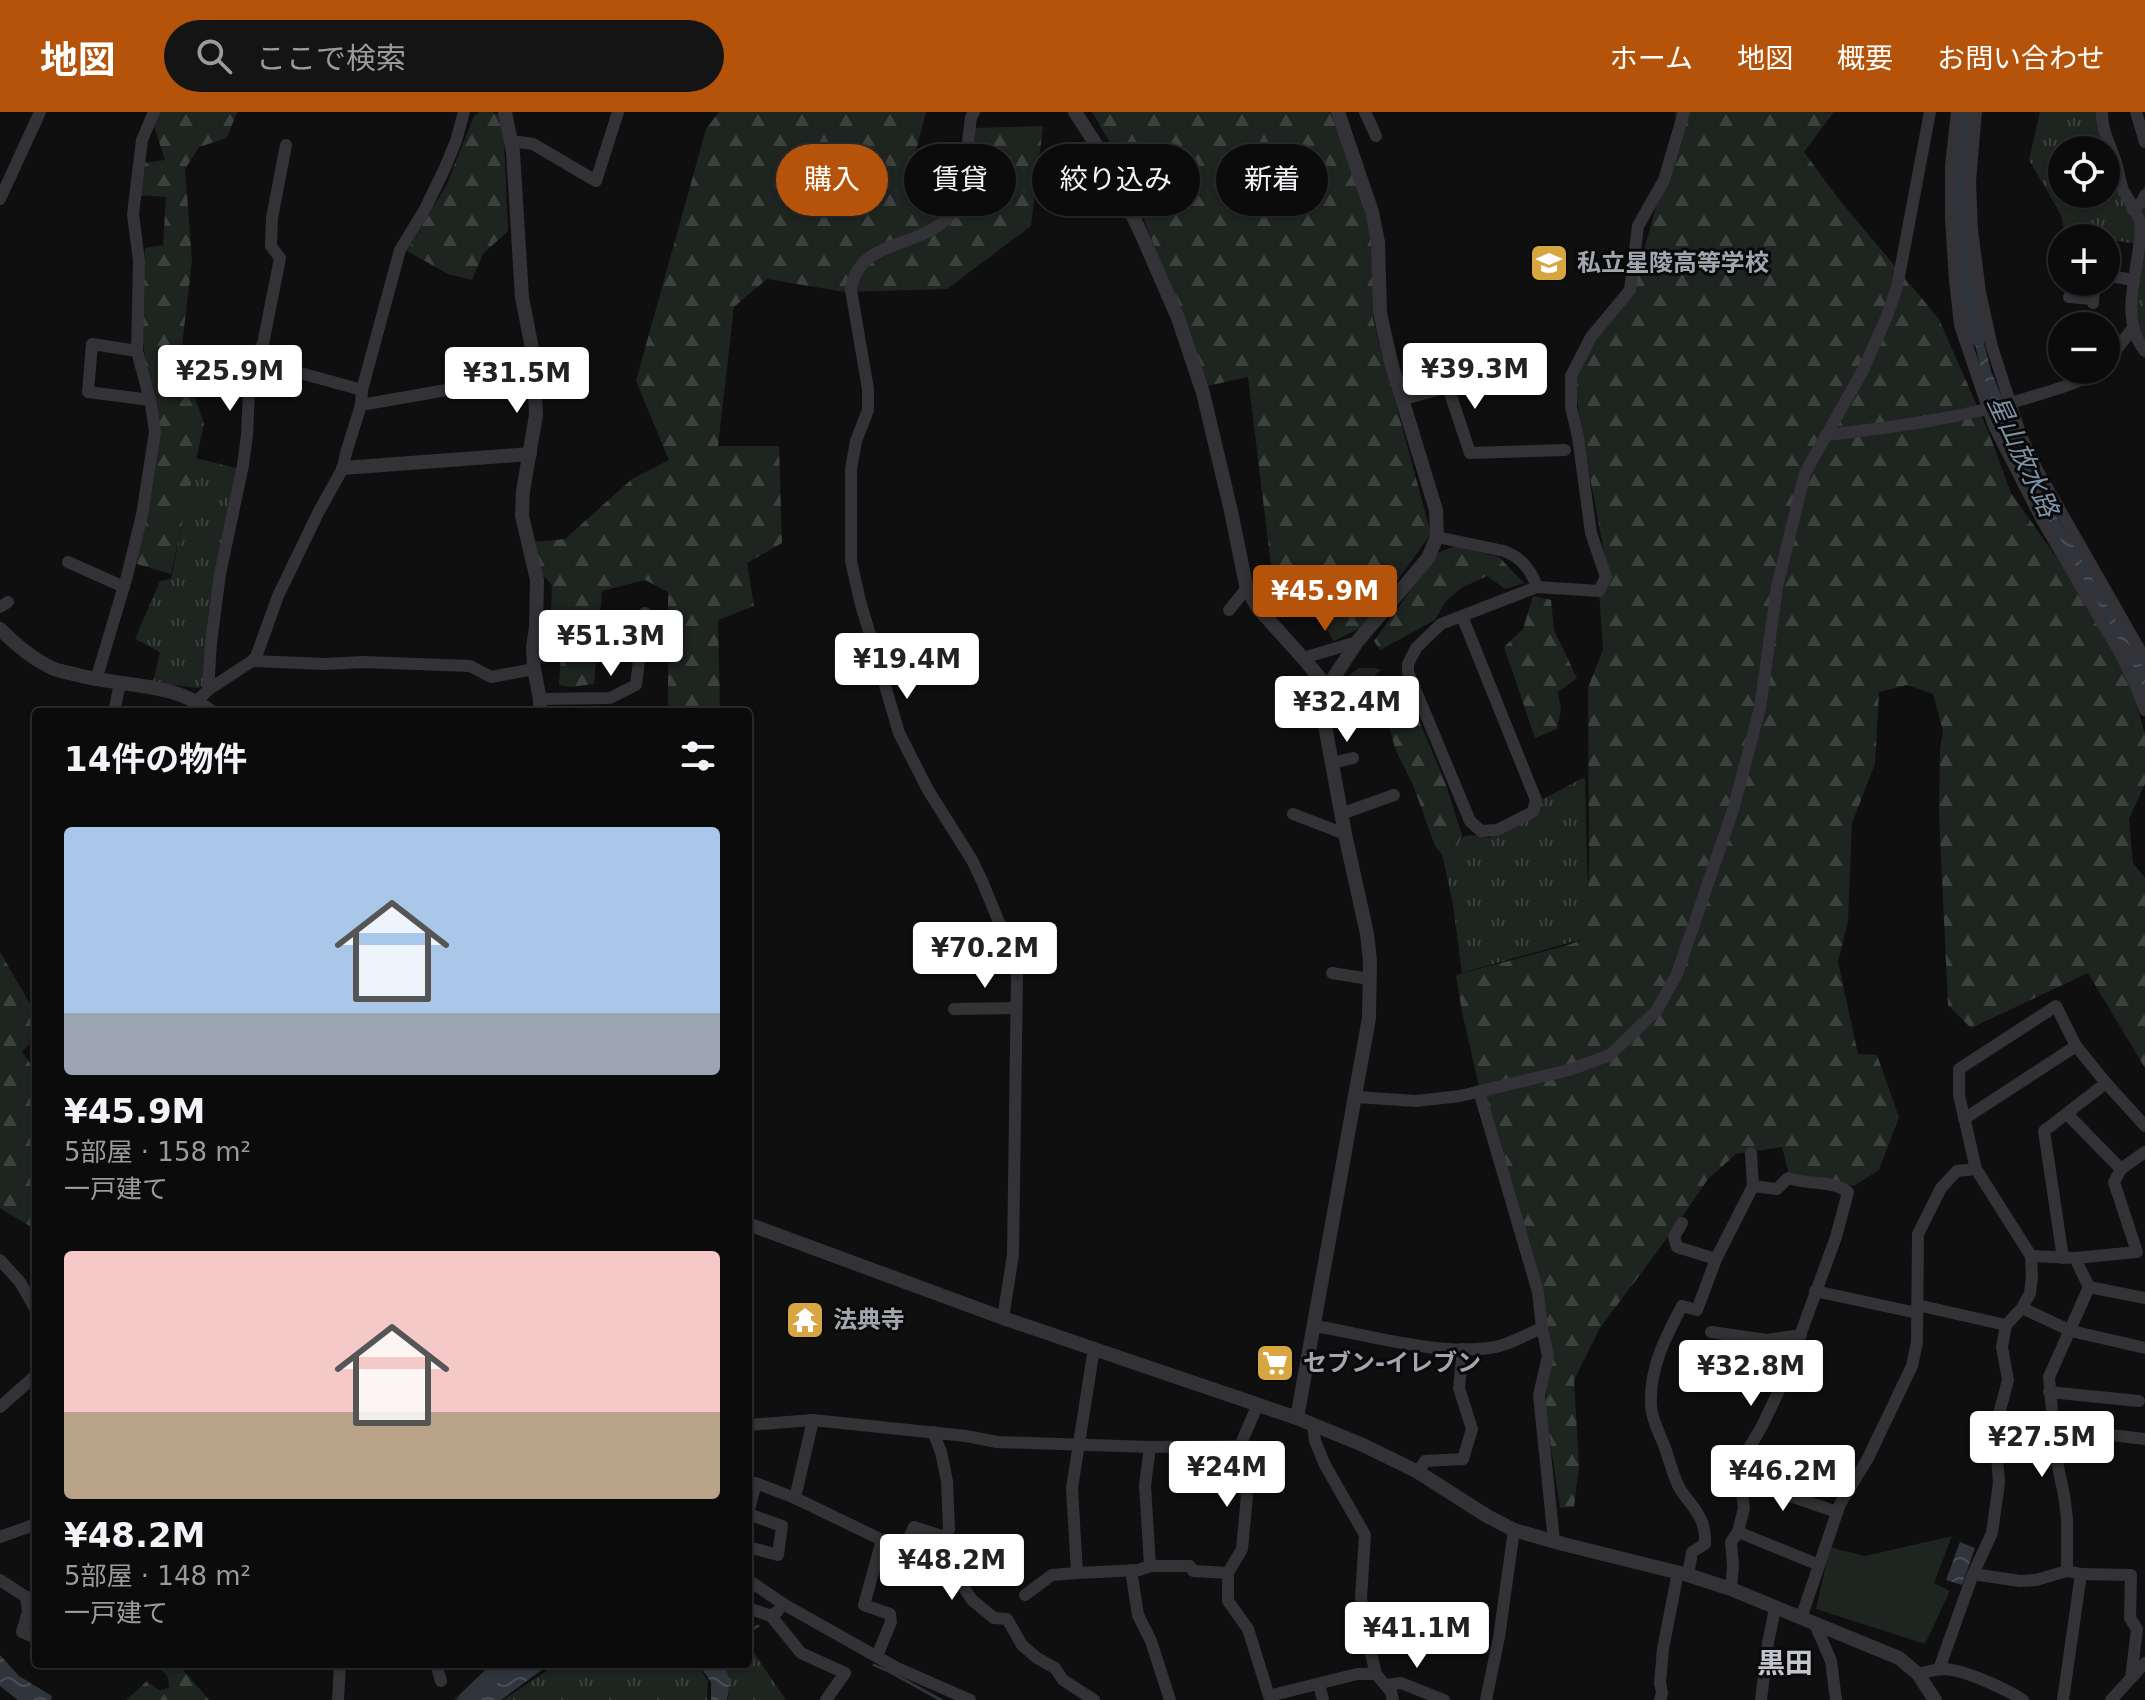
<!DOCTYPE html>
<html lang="ja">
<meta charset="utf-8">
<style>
body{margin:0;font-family:"DejaVu Sans","Noto Sans JP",sans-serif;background:#141415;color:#f1f3f6;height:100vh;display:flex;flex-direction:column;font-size:30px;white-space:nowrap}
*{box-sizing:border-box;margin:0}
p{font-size:26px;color:#9a9b9d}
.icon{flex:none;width:44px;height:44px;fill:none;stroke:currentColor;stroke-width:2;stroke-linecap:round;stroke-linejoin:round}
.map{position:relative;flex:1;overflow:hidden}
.sheet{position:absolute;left:32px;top:596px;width:720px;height:960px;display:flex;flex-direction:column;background:#0b0b0c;border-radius:8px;box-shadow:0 2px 6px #0004,0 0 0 2px #2b2b2d}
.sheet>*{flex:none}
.top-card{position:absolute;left:776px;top:32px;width:760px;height:72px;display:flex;gap:16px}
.fabs{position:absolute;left:2048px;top:24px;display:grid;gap:16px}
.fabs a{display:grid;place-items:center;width:72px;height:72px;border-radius:50%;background:#0b0b0c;box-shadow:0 2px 6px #0004,0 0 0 2px #2b2b2d;font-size:40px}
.price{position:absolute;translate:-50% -68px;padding:0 18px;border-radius:8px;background:#fff;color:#222;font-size:26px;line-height:52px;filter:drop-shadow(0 2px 4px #0008)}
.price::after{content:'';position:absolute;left:50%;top:48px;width:24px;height:18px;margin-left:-12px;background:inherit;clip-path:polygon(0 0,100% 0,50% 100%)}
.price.selected{background:#b45309;color:#fff}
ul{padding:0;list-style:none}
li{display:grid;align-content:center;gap:16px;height:424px;padding:0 32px}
li span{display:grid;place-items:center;height:248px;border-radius:8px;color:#555}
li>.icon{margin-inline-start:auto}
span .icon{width:144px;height:144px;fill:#fffc;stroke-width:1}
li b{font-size:34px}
h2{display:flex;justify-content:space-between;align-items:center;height:96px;padding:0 32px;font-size:34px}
.tag{padding:0 28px;border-radius:36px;background:#0b0b0c;box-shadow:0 2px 6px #0004,0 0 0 2px #2b2b2d;font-size:28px;line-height:72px}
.tag.selected{background:#b45309;color:#fff}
header{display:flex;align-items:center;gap:48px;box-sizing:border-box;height:112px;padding:0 40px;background:#b45309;color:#fff}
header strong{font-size:38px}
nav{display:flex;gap:44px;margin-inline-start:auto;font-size:28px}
.search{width:560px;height:72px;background:#141415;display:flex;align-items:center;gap:20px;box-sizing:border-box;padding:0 28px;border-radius:44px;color:#9a9b9d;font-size:30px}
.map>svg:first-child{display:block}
</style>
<header>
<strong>地図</strong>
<div class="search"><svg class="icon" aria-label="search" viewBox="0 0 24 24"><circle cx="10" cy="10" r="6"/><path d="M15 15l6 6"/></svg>ここで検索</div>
<nav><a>ホーム</a><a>地図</a><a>概要</a><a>お問い合わせ</a></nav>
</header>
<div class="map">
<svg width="2145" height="1588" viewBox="0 0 2145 1588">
<defs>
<pattern id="grass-tufts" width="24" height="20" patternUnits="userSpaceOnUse" patternTransform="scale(2)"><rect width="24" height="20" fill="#1e241f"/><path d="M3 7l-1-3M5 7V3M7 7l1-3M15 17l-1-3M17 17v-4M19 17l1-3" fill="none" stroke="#3c413d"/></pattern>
<pattern id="forest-firs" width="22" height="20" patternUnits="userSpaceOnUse" patternTransform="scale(2)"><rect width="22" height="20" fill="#1e241f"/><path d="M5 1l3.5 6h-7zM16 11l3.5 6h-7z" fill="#3c413d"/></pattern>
<pattern id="water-waves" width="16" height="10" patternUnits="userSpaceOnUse" patternTransform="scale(2)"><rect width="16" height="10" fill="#2f353b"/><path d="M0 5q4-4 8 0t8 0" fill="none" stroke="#4a4f55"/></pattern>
</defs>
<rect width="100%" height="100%" fill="#0f0f10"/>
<g fill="url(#grass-tufts)" fill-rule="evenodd">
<path d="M2040 0H2103L2111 36 2136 95 2145 73V239L2132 212 2136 132 2064 119 2061 103 2029 48ZM2062 38H2106V82H2062Z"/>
<polygon points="195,346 240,357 202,575 197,576 153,570 160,540 135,527 160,469 171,467"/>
<path d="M1585 665 1589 825 1462 861 1453 793 1442 742C1462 725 1462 719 1489 726L1537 695 1541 688Z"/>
<polygon points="752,1538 786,1588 728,1588 729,1571 723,1552 748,1552 748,1540"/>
<polygon points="557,1552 697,1552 708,1569 707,1588 503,1588"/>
</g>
<g fill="url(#forest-firs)">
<polygon points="160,0 237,0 227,26 199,35 185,57 192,148 181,243 204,312 171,462 137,452 154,306 142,224 145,136 163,133 166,85 139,83 142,51 165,48 154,14"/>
<polygon points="479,0 492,0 503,5 508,119 483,142 472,168 448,162 407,139 447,72 474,4"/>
<polygon points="719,0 926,0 905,82 969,73 975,16 1043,14 1031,114 947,177 845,180 767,167 734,195 718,334 779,334 782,431 747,451 754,494 718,508 720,600 668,600 668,480 645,468 602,479 594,572 571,575 559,573 562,525 550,522 552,473 540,460 533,430 565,427 632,367 669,348 636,269 706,17"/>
<polygon points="1092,0 1330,0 1356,67 1373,133 1373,207 1431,422 1364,514 1334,529 1300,473 1269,491 1259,477 1273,470 1248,265 1207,274 1172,178 1120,48"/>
<polygon points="1675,0 1834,0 1804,40 1838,86 1939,207 1988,319 2011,381 2098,504 2127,563 2145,621 2145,672 2129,707 2133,751 2145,766 2145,956 2088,861 1971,916 1948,893 1939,703 1940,636 1943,619 1933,582 1907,573 1879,580 1875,652 1852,711 1848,809 1838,850 1858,942 1877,943 1899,1005 1879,1058 1854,1074 1789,1063 1782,1035 1736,1042 1708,1067 1674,1117 1600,1216 1574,1268 1579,1354 1574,1395 1560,1396 1545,1295 1549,1227 1486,1005 1462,900 1456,863 1568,833 1586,826 1589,754 1588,576 1603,537 1599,479 1609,466 1584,333 1574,267 1586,234 1632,181 1677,20"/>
<polygon points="1456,434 1499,445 1524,471 1505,477 1487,464 1461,476 1446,489 1435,508 1380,538 1374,529 1437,441"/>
<polygon points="1533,484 1551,488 1554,518 1577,566 1558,580 1561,597 1557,617 1535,626 1504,535 1523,517"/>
<path d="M1359 556H1375L1381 558 1371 566 1358 570 1350 613 1339 619C1336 605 1334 582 1343 570 1346 565 1354 560 1359 556Z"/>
<polygon points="1387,564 1400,564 1444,667 1462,723 1454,742 1443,744 1435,734 1413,673 1396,639 1387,609"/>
<polygon points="0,840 36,902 36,925 22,940 36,959 36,1118 0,1096"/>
<polygon points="157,1552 178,1552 209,1588 126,1588 147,1569 159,1578 169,1576 168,1565"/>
<polygon points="491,1552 522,1552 483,1588 454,1588"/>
</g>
<polygon fill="#1e241f" points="1952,1424 1934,1471 1950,1479 1925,1532 1816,1497 1830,1435 1865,1444"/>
<g fill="url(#water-waves)">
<polygon points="1964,197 1977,203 1991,259 2043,383 2070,427 2098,467 2145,554 2145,589 2043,404 1987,285 1977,240"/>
<polygon points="1960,1430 1975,1436 1962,1473 1946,1468"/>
<polygon points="0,1543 19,1564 52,1584 51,1588 18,1588 0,1574"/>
<polygon points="517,1552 550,1552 501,1588 477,1588"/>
<polygon points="698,1552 723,1552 730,1568 727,1588 711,1588 711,1570"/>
</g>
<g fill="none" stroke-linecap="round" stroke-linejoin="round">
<g stroke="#2f353b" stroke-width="3">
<polyline points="748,1520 758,1514"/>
<polyline points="874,1553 890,1560 941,1588"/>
</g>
<g stroke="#2f353b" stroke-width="18">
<path d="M1964 0C1950 65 1962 160 1978 225"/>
<polyline points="467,1588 505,1552"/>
</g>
<g stroke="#333337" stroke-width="12">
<path d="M974 0 971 6C967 31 965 85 950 103 921 138 858 125 851 178L868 277V298L856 329 851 357V449L860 489 899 621 928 678 972 748 982 769 1010 837 1017 863 1013 1143 1003 1206"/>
<polyline points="1365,0 1376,24"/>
<polyline points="1957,0 1951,54 1951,106 1955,168 1960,213 1994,314 2042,408 2120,541 2134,569 2145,598"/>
<polyline points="1976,0 1970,69 1972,118 1980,180 1992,235 2021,324 2037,358 2145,547"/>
<path d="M2102 0C2101 18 2112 36 2117 54 2119 62 2120 70 2123 78 2128 87 2139 103 2140 111 2142 122 2139 133 2138 143 2133 174 2123 213 2145 239"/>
<polyline points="2136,0 2145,30"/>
<polyline points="512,29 533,32 596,69 618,0"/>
<polyline points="0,87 40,0"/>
<polyline points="2132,97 2142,90 2145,83"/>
<polyline points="2106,163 2133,168"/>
<polyline points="2069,185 2093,187"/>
<polyline points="2093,191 2094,170"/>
<polyline points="137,239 92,232 88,280 150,288"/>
<polyline points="253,248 362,278"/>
<polyline points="2106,251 2133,216"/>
<polyline points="1448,275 1459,257"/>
<polyline points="1404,287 1448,275 1470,341 1565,338"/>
<polyline points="361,293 475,273"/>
<path d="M1826 323C1897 315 1969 305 2037 283 2058 277 2081 270 2099 258"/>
<path d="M1437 425 1504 439C1522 446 1531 458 1537 475"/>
<polyline points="68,450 124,475"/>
<polyline points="0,495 8,490"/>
<polyline points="1229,498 1247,476"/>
<polyline points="1462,504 1536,688 1533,700 1497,718 1481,719 1470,709 1408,560 1408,552 1416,536 1441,512 1537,475 1599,479 1606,465 1591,421 1578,325 1571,295 1571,264 1591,225 1630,178 1638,114 1664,68 1684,0"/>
<polyline points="1303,546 1357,530"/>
<polyline points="252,549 325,552 363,550 470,554 491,565 534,557"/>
<polyline points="96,568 127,464 142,403 155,320 151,292 137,239 139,149 133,102 142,28 154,0"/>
<polyline points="208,578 211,531 220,462 243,353 247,323 250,259 253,248 263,232 280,146 271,134 272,106 286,33"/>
<polyline points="540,587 610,586 636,573 645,501"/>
<polyline points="197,589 208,578 252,549 256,545 278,484 318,401 343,356 346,341 361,293 362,278 400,138 425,97 444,58 456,29 464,0"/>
<polyline points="114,600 120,571"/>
<polyline points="1332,651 1353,646"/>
<polyline points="1293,702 1345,722"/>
<polyline points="1341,702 1394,683"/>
<polyline points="1332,861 1369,867"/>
<polyline points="954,897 1016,896"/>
<polyline points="2106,971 2145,1014"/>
<polyline points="1356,985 1416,989 1460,984 1569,958 1610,943 1657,898 1677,862 1733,698 1760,596 1777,475 1805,361 1863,258 1887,204 1897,175 1930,0"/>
<polyline points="2068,1003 2121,1057"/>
<polyline points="1964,1007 2076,934"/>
<polyline points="1682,1111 1674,1125 1677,1135 1716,1147"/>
<polyline points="2031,1144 2075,1146 2137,1140 2114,1070 2121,1057 2145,1040"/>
<polyline points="0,1148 20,1170 36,1198"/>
<polyline points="2089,1175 2145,1186"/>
<polyline points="1815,1179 1917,1201"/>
<polyline points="1917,1193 2006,1213"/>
<polyline points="2022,1196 2071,1219 2145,1236"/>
<path d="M1315 1214C1370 1223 1440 1245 1495 1235 1511 1232 1527 1222 1542 1216L1538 1180 1479 979"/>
<polyline points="1542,1216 1548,1244 1539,1283 1554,1429"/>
<polyline points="1711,1220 1767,1228 1801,1223"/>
<polyline points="1094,1236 1072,1376 1077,1461 1139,1458 1150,1454 1145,1373 1150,1335"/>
<polyline points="2049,1280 2139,1289"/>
<polyline points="0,1295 36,1263"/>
<polyline points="813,1308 795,1386 882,1428"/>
<polyline points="1313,1312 1315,1329 1325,1353 1365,1423 1361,1486 1368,1529 1376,1562 1391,1580 1393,1588"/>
<polyline points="748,1313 813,1308 966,1324 997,1330 1150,1335 1240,1334"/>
<polyline points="2052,1316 2145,1327"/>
<polyline points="933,1320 941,1340 947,1369 949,1417 941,1441 972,1488 994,1506 1007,1507 1022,1533 1037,1546 1055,1556 1063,1568 1094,1588"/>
<polyline points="1418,1360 1425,1349 1463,1347 1472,1317 1459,1276 1463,1237"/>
<polyline points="1740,1367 1837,1400"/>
<polyline points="748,1401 756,1371 795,1386"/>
<polyline points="748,1402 782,1414 778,1443 748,1435"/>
<polyline points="1738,1420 1819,1453"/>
<polyline points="0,1425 36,1412"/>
<polyline points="1150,1454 1190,1454 1193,1459 1228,1461 1242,1437 1247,1384 1240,1334 1258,1292"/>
<polyline points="1131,1458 1138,1503 1151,1529 1170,1588"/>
<polyline points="1228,1461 1228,1489 1248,1517 1269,1584 1357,1562 1376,1562"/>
<polyline points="1973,1462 2020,1469 2036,1468 2067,1459"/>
<polyline points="2081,1462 2131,1463 2130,1506 2137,1517 2131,1566"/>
<path d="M1688 1463 1692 1440 1705 1432C1706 1405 1694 1398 1680 1377 1673 1365 1670 1349 1665 1336 1660 1322 1652 1309 1651 1294 1649 1257 1665 1226 1682 1194L1697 1198 1716 1147 1753 1074"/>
<polyline points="0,1468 26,1485 36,1486"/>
<polyline points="748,1468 785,1493 897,1556 970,1588"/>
<path d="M1731 1477 1733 1454 1731 1430 1738 1420 1744 1396 1740 1367 1745 1343 1762 1314 1783 1270 1836 1125 1848 1080C1833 1068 1806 1073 1788 1066L1777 1077 1753 1074 1751 1041"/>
<polyline points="1025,1483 1052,1463 1077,1461"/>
<polyline points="26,1485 28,1500 22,1520 36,1526"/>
<polyline points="748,1496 771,1504 778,1499"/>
<polyline points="771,1504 801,1541 845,1561 826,1588"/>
<polyline points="1801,1506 1840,1392 1868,1346 1912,1254 1917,1230 1918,1122 1941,1076 1957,1059 1976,1057"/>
<polyline points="1815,1512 1831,1549 1836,1588"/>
<polyline points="877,1544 891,1510 890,1502 864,1493 882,1428 905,1434 914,1415 945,1425"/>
<polyline points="72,1552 75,1552"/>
<polyline points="436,1552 441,1569"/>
<polyline points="1939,1557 1973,1462 1992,1421 1999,1371 1995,1317 2008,1268 2002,1235 2006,1213 2022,1196 2030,1181 2032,1164 2031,1144 1976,1057 1959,983 1959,957 2056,894 2076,934 2106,971 2044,1019 2063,1146"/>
<path d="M1918 1562C1926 1560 1935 1557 1944 1557 1965 1558 2004 1576 2023 1588"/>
<polyline points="1319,1572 1323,1588"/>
<polyline points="1386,1573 1401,1571 1444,1588"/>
<polyline points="338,1588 340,1552"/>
<polyline points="1486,1588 1499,1525 1514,1418"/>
<polyline points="1660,1588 1662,1581 1660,1571 1663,1537 1678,1460"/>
<polyline points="1761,1588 1768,1531 1775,1497"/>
<polyline points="2063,1588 2081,1462 2067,1459 2067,1406 2064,1383 2056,1345 2049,1265 2089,1175 2075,1146"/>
<polyline points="2111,1588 2145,1551"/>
</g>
<g stroke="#333337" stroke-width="14">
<polyline points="505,0 513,40 522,185 533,242 536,303 523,379 522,404 537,468 536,515 533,535 534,557 540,587 540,600"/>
<polyline points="1075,0 1104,45 1141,121 1178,206 1203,281 1231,399 1246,473 1257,495 1303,546 1329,577"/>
<polyline points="343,356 530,342"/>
<path d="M0 517C15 532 31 546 50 555 57 559 66 560 74 562 123 576 169 568 212 600"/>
<polyline points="748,1112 1003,1206 1297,1306 1363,1333 1418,1360 1487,1404 1514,1418 1563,1432 1688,1463 1731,1477 1899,1546 1918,1562 1935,1588"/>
<polyline points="1297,1306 1369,906 1370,848 1367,822 1345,722 1326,619 1325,609 1329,577 1334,565 1357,530 1428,446 1437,425 1436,398 1392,254 1383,215 1380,200 1378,130 1372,100 1338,0"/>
</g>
</g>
<defs>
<symbol id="school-square" viewBox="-11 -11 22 22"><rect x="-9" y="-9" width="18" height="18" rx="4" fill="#d8a640" stroke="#0a0a0b"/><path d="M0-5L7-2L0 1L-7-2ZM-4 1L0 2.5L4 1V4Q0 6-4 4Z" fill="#fff"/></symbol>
<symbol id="temple-square" viewBox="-11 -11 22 22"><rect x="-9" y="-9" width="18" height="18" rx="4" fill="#d8a640" stroke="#0a0a0b"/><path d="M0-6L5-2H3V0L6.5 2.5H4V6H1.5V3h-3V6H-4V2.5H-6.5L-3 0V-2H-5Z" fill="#fff"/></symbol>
<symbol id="supermarket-square" viewBox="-11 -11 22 22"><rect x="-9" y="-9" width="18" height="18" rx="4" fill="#d8a640" stroke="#0a0a0b"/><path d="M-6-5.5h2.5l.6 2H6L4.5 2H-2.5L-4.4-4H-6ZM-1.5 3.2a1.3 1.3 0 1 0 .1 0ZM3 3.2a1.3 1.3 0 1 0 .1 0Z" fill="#fff"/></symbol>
</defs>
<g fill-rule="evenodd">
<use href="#school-square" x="1527" y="129" width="44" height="44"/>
<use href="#temple-square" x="783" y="1186" width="44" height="44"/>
<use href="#supermarket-square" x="1253" y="1229" width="44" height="44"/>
</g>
<g text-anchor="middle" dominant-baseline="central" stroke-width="6" stroke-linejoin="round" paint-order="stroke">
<g font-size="24" font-weight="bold" fill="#a2a6af" stroke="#0a0a0b" text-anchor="start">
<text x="1577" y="151">私立星陵高等学校</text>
<text x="833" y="1208">法典寺</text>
<text x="1303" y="1251">セブン-イレブン</text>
</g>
<g font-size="26" font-style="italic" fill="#7d93a7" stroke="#0a0a0b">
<text transform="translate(2023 344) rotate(65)">星山放水路</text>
</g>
<g font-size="28" font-weight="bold" fill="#c3c5cc" stroke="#0a0a0b">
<text x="1785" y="1551">黒田</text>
</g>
</g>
</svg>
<div class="fabs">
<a><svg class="icon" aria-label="locate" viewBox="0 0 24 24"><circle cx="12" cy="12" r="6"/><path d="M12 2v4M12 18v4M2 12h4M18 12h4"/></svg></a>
<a>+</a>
<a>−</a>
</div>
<b class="price" style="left:1475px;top:299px">¥39.3M</b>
<b class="price" style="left:230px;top:301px">¥25.9M</b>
<b class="price" style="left:517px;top:303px">¥31.5M</b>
<b class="price selected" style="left:1325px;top:521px">¥45.9M</b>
<b class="price" style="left:611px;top:566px">¥51.3M</b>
<b class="price" style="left:907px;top:589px">¥19.4M</b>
<b class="price" style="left:1347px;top:632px">¥32.4M</b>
<b class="price" style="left:985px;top:878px">¥70.2M</b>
<b class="price" style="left:1751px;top:1296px">¥32.8M</b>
<b class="price" style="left:2042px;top:1367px">¥27.5M</b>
<b class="price" style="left:1227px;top:1397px">¥24M</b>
<b class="price" style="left:1783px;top:1401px">¥46.2M</b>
<b class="price" style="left:952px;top:1490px">¥48.2M</b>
<b class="price" style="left:1417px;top:1558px">¥41.1M</b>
<div class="top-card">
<a class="tag selected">購入</a>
<a class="tag">賃貸</a>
<a class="tag">絞り込み</a>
<a class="tag">新着</a>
</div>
<section class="sheet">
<h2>14件の物件<svg class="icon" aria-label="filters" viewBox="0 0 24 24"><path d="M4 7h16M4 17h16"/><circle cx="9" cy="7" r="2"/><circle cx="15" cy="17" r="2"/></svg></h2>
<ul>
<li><span style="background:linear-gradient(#a9c7e8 75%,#9aa5b1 0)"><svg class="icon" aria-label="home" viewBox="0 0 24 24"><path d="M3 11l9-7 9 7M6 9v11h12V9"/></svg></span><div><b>¥45.9M</b><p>5部屋 · 158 m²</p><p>一戸建て</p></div></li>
<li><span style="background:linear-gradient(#f6c9c9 65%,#b9a48a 0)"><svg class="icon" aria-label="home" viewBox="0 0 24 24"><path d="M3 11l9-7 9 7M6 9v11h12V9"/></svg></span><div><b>¥48.2M</b><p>5部屋 · 148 m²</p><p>一戸建て</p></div></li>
</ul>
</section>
</div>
